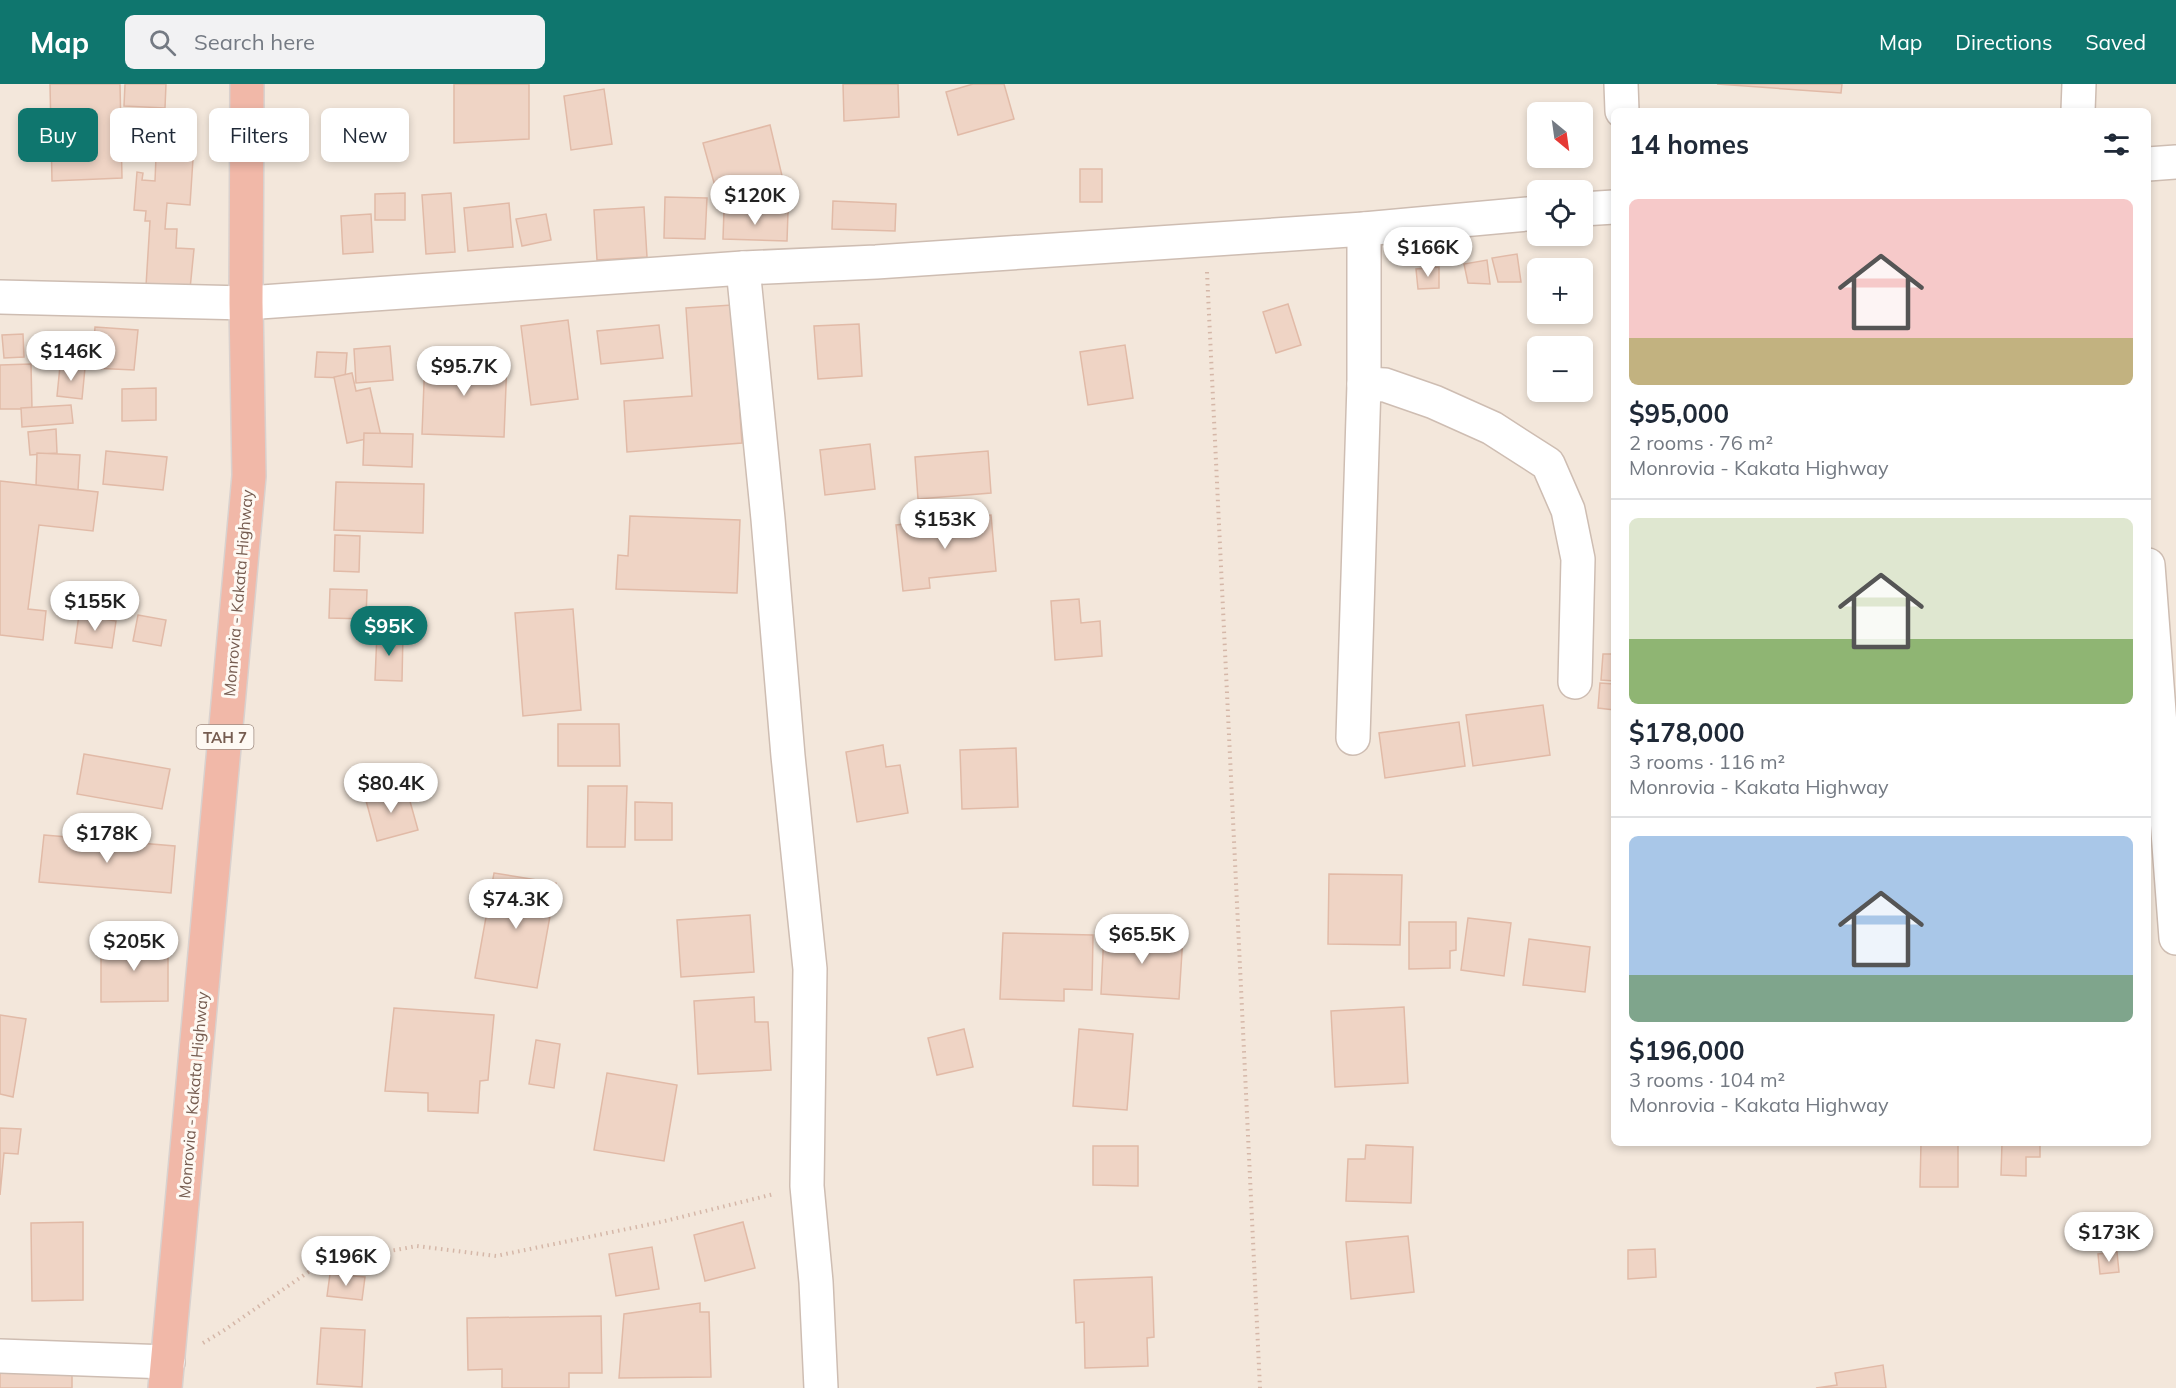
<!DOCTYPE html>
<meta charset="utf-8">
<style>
body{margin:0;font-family:Mulish,sans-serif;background:#f2f2f3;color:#1f2937;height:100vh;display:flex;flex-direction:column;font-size:22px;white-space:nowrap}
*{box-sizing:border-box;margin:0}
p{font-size:20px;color:#747a83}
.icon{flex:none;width:33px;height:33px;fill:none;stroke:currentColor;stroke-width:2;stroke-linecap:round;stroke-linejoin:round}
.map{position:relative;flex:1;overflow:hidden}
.drawer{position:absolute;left:1611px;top:24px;width:540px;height:1038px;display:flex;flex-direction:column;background:#fff;border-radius:9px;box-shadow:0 3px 9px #0003}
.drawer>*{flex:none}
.guide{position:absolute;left:18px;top:24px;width:570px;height:54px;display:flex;gap:12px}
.needle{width:39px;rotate:151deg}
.fabs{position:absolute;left:1527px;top:18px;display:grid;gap:12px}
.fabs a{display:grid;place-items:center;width:66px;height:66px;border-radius:9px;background:#fff;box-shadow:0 3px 9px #0003;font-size:30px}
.price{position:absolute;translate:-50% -51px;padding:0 14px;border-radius:21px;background:#fff;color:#222;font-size:20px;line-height:39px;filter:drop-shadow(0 2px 3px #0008)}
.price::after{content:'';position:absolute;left:50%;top:36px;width:18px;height:14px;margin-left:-9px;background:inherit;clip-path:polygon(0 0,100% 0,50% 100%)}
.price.active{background:#0f766e;color:#fff}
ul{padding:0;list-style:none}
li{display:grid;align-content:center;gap:12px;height:318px;padding:0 18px}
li+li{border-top:2px solid #e0e1e3}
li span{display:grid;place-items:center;height:186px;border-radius:9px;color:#555}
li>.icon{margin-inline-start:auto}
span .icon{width:108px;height:108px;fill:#fffc;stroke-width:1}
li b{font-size:26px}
h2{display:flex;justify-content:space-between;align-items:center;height:72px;padding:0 18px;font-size:26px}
.tag{padding:0 21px;border-radius:9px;background:#fff;box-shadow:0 3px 9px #0003;font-size:21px;line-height:54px}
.tag.active{background:#0f766e;color:#fff}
header{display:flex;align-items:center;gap:36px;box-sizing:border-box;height:84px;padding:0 30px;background:#0f766e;color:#fff}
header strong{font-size:28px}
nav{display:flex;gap:33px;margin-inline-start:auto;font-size:21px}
.search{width:420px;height:54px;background:#f2f2f3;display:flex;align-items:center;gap:15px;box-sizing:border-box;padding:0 21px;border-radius:9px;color:#747a83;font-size:22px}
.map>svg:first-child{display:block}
</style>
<header>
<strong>Map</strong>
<div class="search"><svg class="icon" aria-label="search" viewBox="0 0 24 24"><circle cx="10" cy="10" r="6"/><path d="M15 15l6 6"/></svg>Search here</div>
<nav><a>Map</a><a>Directions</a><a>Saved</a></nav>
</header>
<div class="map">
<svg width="2176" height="1304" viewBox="0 0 2176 1304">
<rect width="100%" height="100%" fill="#fcf5ec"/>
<path fill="#f3e7db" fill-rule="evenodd" d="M0 0H2176V1304H0ZM1614 27H2148V1059H1614ZM1538 28H1582V74H1538ZM1538 106H1582V152H1538ZM1538 184H1582V230H1538ZM1538 262H1582V308H1538Z"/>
<g fill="#efd4c5" stroke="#e1baa7" stroke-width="1.5">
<polygon points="50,0 120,0 122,94 52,97"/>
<polygon points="125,0 166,0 165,24 124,22"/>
<polygon points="454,0 529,0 529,55 454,59"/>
<polygon points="843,0 898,0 899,33 844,37"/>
<polygon points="973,0 1004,0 1014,35 958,51 946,8"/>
<polygon points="1717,0 1842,0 1841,9"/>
<polygon points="604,5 612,60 571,66 564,12"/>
<polygon points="770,41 783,96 718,113 703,59"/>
<polygon points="156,72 193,75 190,121 167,119 165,145 177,145 176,164 194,165 190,205 146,202 150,137 145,137 146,127 134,126 137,88 143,89 142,96 155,97"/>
<rect x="1080" y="85" width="22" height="33"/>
<polygon points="405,109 405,136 375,136 375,110"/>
<polygon points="451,109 455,168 426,170 422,111"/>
<polygon points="665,113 707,114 705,155 664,154"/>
<polygon points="833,117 896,120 895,147 832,145"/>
<polygon points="509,119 513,163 468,167 464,124"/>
<polygon points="644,123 647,173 597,176 594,126"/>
<polygon points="724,126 788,128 787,157 723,155"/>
<polygon points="371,130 373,168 343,170 341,132"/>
<polygon points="546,130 551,156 522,162 516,135"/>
<polygon points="1517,170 1521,198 1498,198 1492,174"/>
<polygon points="1487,176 1490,200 1468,199 1464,180"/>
<polygon points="1439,183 1439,204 1418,205 1416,185"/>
<polygon points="1288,220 1301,261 1276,269 1263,228"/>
<polygon points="732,221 742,359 627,368 624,317 692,312 686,224"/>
<polygon points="568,236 578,315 531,321 521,242"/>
<polygon points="859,240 862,292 818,295 814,242"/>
<polygon points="659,241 663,274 601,280 597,247"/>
<polygon points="95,243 138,246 134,286 92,284"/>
<polygon points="23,250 24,273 4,274 2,251"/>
<polygon points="74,251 75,277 58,278 56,252"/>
<polygon points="1125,261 1133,314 1088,321 1080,268"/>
<polygon points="390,262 393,296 356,299 354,265"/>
<polygon points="317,268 347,269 345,294 315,293"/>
<polygon points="425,273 507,276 504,353 422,350"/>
<polygon points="31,280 32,325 0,325 0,281"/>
<polygon points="60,282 85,284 82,315 57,312"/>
<polygon points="352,289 356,307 370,304 381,352 347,359 334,293"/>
<polygon points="156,304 156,336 122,337 122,305"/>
<polygon points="71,321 73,339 22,343 21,324"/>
<polygon points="56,345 57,369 30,371 28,348"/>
<polygon points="364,349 413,350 412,383 363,381"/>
<polygon points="870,360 875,405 825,411 820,366"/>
<polygon points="106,367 167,373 163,406 103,400"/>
<polygon points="988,367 991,409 918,415 915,373"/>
<polygon points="37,369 80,371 78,406 36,402"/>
<polygon points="0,397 98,408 93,447 39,441 28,525 46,527 43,556 0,551"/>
<polygon points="336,398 424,400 423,449 334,446"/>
<polygon points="991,431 996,487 929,494 930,504 903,507 896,441"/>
<polygon points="630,432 740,436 737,509 616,505 618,471 628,472"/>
<polygon points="335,451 360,452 359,488 334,487"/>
<polygon points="330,505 367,506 366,535 329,534"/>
<polygon points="1079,515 1081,539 1100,537 1102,572 1055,576 1051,517"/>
<polygon points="573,525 581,626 523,632 515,529"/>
<polygon points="79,531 116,537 112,564 75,559"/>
<polygon points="138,531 166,536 161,562 133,557"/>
<polygon points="377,549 403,549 402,597 375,596"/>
<polygon points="1603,570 1614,570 1614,597 1601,596"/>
<polygon points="1600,599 1614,600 1614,626 1598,624"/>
<polygon points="1543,621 1550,671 1473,682 1466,631"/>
<polygon points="1459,638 1465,682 1385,694 1379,649"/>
<polygon points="558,640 619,640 620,682 558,682"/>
<polygon points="883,661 886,683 900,681 908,729 857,738 846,668"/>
<polygon points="1016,664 1018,723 962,725 960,666"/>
<polygon points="84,670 170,685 162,725 77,710"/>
<polygon points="588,702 627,702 625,763 587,763"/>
<polygon points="406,703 418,746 377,757 365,713"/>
<polygon points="635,718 672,719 672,756 635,756"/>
<polygon points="44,751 175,762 171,809 39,798"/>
<polygon points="494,789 556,799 537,904 475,894"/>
<polygon points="1329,790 1402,791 1400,861 1328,860"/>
<polygon points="750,831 754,888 681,893 677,836"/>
<polygon points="1468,834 1511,839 1504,892 1461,886"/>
<polygon points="1409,838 1456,838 1456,866 1450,867 1450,884 1409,885"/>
<polygon points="1104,848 1183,852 1179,915 1101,910"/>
<polygon points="1003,849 1093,851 1092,906 1064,905 1064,917 1000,915"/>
<polygon points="1529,855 1590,863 1585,908 1523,901"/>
<polygon points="101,859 168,859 168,917 101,918"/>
<polygon points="754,913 755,938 768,938 771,986 698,990 694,917"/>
<polygon points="1404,923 1408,999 1335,1003 1331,927"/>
<polygon points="394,924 494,931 488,996 480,997 478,1029 428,1027 428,1009 385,1007"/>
<polygon points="0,931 26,935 13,1013 0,1010"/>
<polygon points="964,945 973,983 937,991 928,954"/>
<polygon points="1079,945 1133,950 1127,1026 1073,1022"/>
<polygon points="536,956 560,960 554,1004 529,1000"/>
<polygon points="607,989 677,1001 664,1077 594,1066"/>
<polygon points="0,1044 21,1045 18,1070 4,1069 0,1111"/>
<polygon points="1921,1059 1958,1059 1958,1103 1920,1103"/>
<polygon points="2002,1059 2040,1059 2040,1073 2026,1073 2026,1092 2001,1091"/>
<polygon points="1366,1061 1413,1063 1411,1119 1346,1117 1348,1075 1365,1075"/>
<polygon points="1093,1062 1138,1062 1138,1102 1093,1101"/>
<polygon points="83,1138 83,1216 32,1217 31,1139"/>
<polygon points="743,1138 755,1184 705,1197 694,1151"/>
<polygon points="1408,1152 1414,1208 1351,1215 1346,1158"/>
<polygon points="652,1163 659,1205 616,1212 609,1170"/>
<polygon points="1655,1165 1656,1193 1628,1195 1628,1166"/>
<polygon points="2117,1168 2119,1188 2100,1190 2098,1170"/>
<polygon points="330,1190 365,1193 362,1216 327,1212"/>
<polygon points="1152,1193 1154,1253 1147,1254 1148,1282 1085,1284 1084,1238 1076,1239 1074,1196"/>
<polygon points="700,1219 700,1228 709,1228 711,1293 619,1294 624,1230"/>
<polygon points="601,1232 602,1289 569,1289 569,1304 502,1304 502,1285 468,1286 467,1234"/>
<polygon points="321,1244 365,1246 362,1303 317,1300"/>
<polygon points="1883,1281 1886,1304 1816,1304 1837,1301 1835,1289"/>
<polygon points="0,1288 72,1289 72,1304 0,1304"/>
</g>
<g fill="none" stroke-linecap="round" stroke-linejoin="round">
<defs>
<g id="minor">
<polyline points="1621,0 1622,27"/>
<polyline points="2078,27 2079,0"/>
<polyline points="2148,80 2176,78"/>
<polyline points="1582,125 1614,123"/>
<polyline points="743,184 768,435 788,672 810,885 807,1102 816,1198 821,1304"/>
<polyline points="0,213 246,219 743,184 876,178 1364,145 1538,129"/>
<polyline points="1364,300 1385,301 1434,318 1492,344 1548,380 1568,426 1578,475 1575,598"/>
<polyline points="2148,481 2176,854"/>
<polyline points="1353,654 1364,300 1364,145"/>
<polyline points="0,1272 168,1278"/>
</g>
<polyline id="highway" points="165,1304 249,392 246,219 247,0"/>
</defs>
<use href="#minor" stroke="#cebdb2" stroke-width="36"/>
<use href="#highway" stroke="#d9d1ce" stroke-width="36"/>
<g stroke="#d5b7a8" stroke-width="4" stroke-dasharray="1.5 4.5" stroke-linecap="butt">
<polyline points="1207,188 1260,1304"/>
<polyline points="203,1259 223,1247 320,1180 417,1162 496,1172 661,1138 774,1110"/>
</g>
<use href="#minor" stroke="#fff" stroke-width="33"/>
<use href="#highway" stroke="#f1b8a8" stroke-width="33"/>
</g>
<g text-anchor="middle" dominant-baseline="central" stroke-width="6" stroke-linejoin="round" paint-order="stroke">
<rect fill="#fef9f3" stroke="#9f8b81" stroke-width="1.5" x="196.5" y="641" width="57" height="24" rx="4.5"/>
<g font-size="15" font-weight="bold" fill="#765c50">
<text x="225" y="653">TAH 7</text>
</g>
<g font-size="16" fill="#765c50" stroke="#fef9f3">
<text transform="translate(238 509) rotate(-85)">Monrovia - Kakata Highway</text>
<text transform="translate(193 1011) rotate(-85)">Monrovia - Kakata Highway</text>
</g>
</g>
</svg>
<div class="fabs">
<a><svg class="needle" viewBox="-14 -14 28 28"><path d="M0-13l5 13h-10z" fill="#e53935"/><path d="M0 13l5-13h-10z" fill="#747a83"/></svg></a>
<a><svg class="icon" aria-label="locate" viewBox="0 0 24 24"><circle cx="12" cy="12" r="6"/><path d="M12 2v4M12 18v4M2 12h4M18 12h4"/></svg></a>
<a>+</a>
<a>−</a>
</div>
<b class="price" style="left:755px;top:142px">$120K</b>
<b class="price" style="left:1428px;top:194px">$166K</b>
<b class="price" style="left:71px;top:298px">$146K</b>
<b class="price" style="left:464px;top:313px">$95.7K</b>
<b class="price" style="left:945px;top:466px">$153K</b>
<b class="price" style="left:95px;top:548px">$155K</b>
<b class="price active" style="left:389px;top:573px">$95K</b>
<b class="price" style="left:391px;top:730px">$80.4K</b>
<b class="price" style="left:107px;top:780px">$178K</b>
<b class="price" style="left:516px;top:846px">$74.3K</b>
<b class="price" style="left:1142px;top:881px">$65.5K</b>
<b class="price" style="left:134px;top:888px">$205K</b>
<b class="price" style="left:2109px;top:1179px">$173K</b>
<b class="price" style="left:346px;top:1203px">$196K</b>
<div class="guide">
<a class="tag active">Buy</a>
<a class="tag">Rent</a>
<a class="tag">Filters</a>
<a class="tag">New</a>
</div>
<section class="drawer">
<h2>14 homes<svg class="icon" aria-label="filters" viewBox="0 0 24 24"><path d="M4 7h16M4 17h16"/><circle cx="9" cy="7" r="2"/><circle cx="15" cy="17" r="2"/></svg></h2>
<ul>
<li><span style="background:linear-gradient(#f6c9c9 75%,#c2b280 0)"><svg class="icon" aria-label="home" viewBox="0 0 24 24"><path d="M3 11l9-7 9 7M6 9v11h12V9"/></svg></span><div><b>$95,000</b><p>2 rooms · 76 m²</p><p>Monrovia - Kakata Highway</p></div></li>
<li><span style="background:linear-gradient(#dfe7d0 65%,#8fb573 0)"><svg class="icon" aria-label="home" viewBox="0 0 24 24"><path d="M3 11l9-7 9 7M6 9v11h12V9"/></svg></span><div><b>$178,000</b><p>3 rooms · 116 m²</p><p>Monrovia - Kakata Highway</p></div></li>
<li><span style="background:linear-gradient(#a9c7e8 75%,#7fa58c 0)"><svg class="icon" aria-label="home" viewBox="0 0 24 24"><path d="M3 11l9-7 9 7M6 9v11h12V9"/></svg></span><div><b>$196,000</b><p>3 rooms · 104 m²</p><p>Monrovia - Kakata Highway</p></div></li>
</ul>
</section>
</div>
